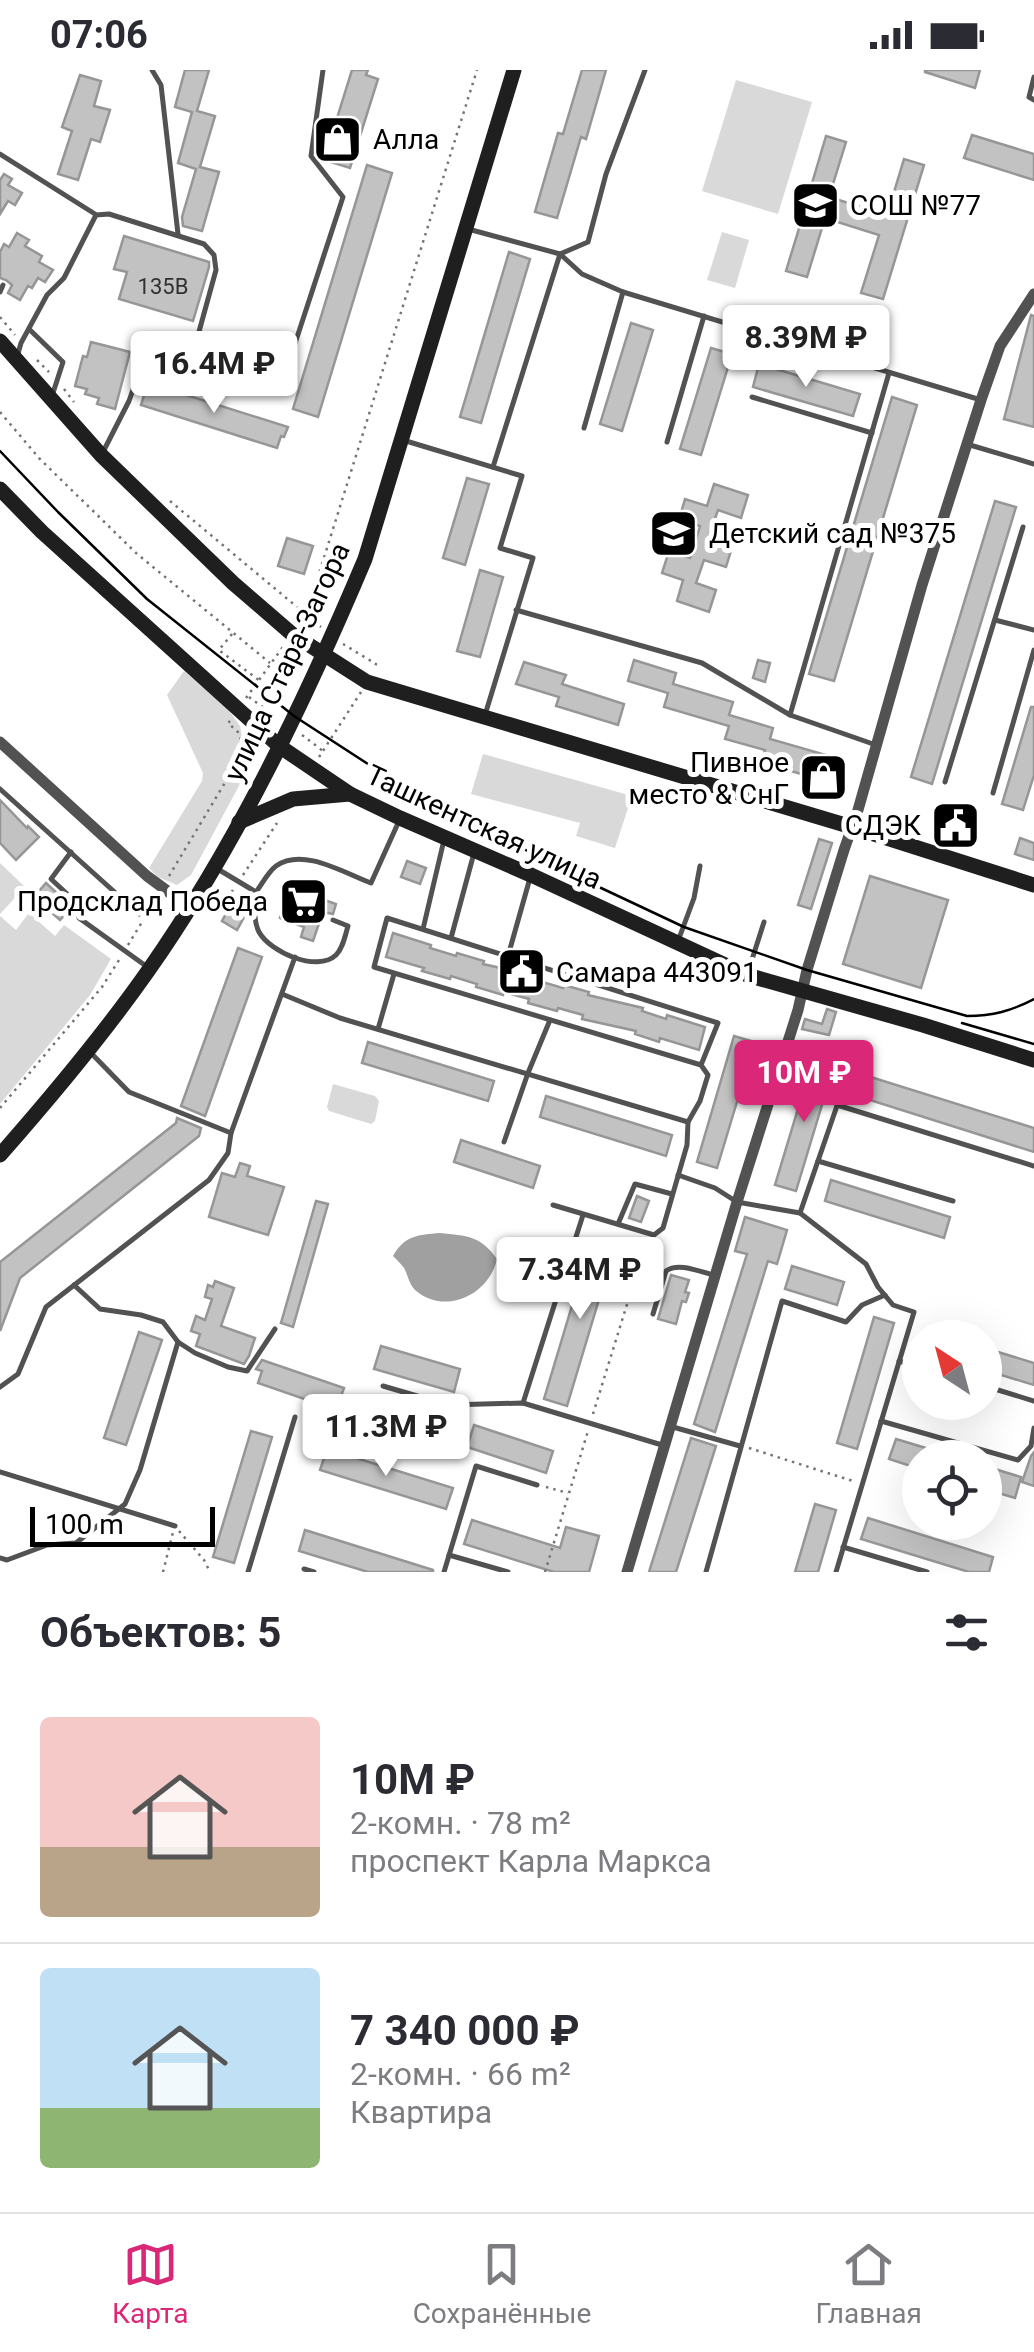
<!DOCTYPE html>
<html lang="ru">
<meta charset="utf-8">
<style>
body{margin:0;font-family:Roboto,sans-serif;background:#f7f7f7;color:#2b2b33;height:100vh;display:flex;flex-direction:column;font-size:38px;white-space:nowrap}
*{box-sizing:border-box;margin:0}
p{font-size:32px;color:#7c7c81}
.icon{flex:none;width:55px;height:55px;fill:none;stroke:currentColor;stroke-width:2;stroke-linecap:round;stroke-linejoin:round}
.map{position:relative;height:1502px;overflow:hidden}
.details{display:flex;flex-direction:column;background:#fff;flex:1}
.details>*{flex:none}
.needle{width:65px;rotate:324deg}
.tools{position:absolute;left:902px;top:1250px;display:grid;gap:20px}
.tools a{display:grid;place-items:center;width:100px;height:100px;border-radius:50%;background:#fff;box-shadow:0 10px 40px #0002;font-size:50px}
.scale{position:absolute;left:30px;bottom:25px;width:185px;box-sizing:border-box;padding-left:10px;border:5px solid #000;border-top:0;font-size:28px;line-height:35px;white-space:nowrap;color:#000;-webkit-text-stroke:8px #fff;paint-order:stroke}
.price{position:absolute;translate:-50% -85px;padding:0 22px;border-radius:10px;background:#fff;color:#222;font-size:32px;line-height:65px;filter:drop-shadow(0 2px 5px #0008)}
.price::after{content:'';position:absolute;left:50%;top:60px;width:30px;height:22px;margin-left:-15px;background:inherit;clip-path:polygon(0 0,100% 0,50% 100%)}
.price.current{background:#db2777;color:#fff}
ul{padding:0;list-style:none}
li{display:flex;align-items:center;gap:30px;height:250px;padding:0 40px}
li+li{border-top:2px solid #e1e1e2}
li span{display:grid;place-items:center;flex:none;width:280px;height:200px;border-radius:10px;color:#555}
li>.icon{margin-inline-start:auto}
span .icon{width:120px;height:120px;fill:#fffc;stroke-width:1}
li b{font-size:42px}
h2{display:flex;justify-content:space-between;align-items:center;height:120px;padding:0 40px;font-size:42px}
.status{display:flex;justify-content:space-between;align-items:center;height:70px;padding:0 50px;background:#fff;direction:ltr}
.status svg{height:28px;fill:currentColor}
.tab-bar{display:flex;justify-content:space-around;align-items:center;height:140px;border-top:2px solid #e1e1e2;background:#fff;font-size:28px;color:#7c7c81}
.tab-bar a{display:grid;justify-items:center;gap:5px}
.tab-bar .current{color:#db2777}
.map>svg:first-child{display:block}
</style>
<div class="status"><b>07:06</b><svg viewBox="0 0 49 12"><path d="M0 12V9h3v3zM5 12V6h3v6zM10 12V3h3v9zM15 12V0h3v12zM26 1h20v11H26zM47 4h2v5h-2z"/></svg></div>
<div class="map">
<svg width="1034" height="1502" viewBox="0 0 1034 1502">
<rect width="100%" height="100%" fill="#fff"/>
<g fill="#d9d9d9">
<polygon points="736,10 812,32 778,144 702,121"/>
<polygon points="722,162 749,170 735,218 707,210"/>
<polygon points="184,601 228,639 240,656 248,699 191,805 177,815 158,807 149,798 202,711 203,703 167,625"/>
<polygon points="483,684 632,726 615,778 576,766 580,753 471,724"/>
<polygon points="0,793 25,817 0,844"/>
<polygon points="29,843 55,866 64,855 111,889 90,925 0,1034 0,846 16,860"/>
<polygon points="333,1014 375,1026 379,1031 375,1051 371,1054 329,1041 327,1037"/>
</g>
<path fill="#a0a0a0" d="M440 1163C467 1166 480 1165 497 1189 489 1225 445 1246 415 1220 409 1214 408 1205 404 1198 401 1194 397 1190 393 1186 405 1165 418 1165 440 1163Z"/>
<g fill="#c2c2c2" stroke="#969696" stroke-width="2.5">
<polygon points="185,0 209,0 197,41 215,46 200,97 219,102 202,161 183,156 182,147 196,99 178,93 192,42 175,37"/>
<polygon points="352,0 368,0 366,5 378,9 350,98 324,90"/>
<polygon points="582,0 606,0 586,69 581,67 557,148 535,142 558,63 563,64"/>
<polygon points="925,0 980,0 975,18 925,2"/>
<polygon points="80,5 101,11 94,36 110,40 100,72 91,69 78,110 58,104 72,61 62,57"/>
<polygon points="972,65 1034,84 1034,110 964,88"/>
<polygon points="826,66 846,72 829,127 887,145 904,89 924,95 883,229 861,223 879,165 825,148 807,207 786,201 804,142 794,139 801,117 810,120"/>
<polygon points="367,95 392,103 318,347 293,339"/>
<polygon points="4,104 12,109 8,115 22,123 15,135 8,131 0,144 0,110"/>
<polygon points="17,163 29,170 25,176 42,186 39,192 53,200 45,212 38,208 32,218 28,216 20,230 8,223 12,215 6,210 0,208 0,182 4,174 9,177"/>
<polygon points="124,166 209,192 209,197 193,251 119,229 127,202 114,199"/>
<polygon points="509,182 530,189 481,353 460,347"/>
<polygon points="1031,245 1034,246 1034,357 1004,349"/>
<polygon points="631,253 653,260 622,361 600,354"/>
<polygon points="91,272 130,282 115,339 97,334 99,328 85,324 87,319 75,316 83,286 87,287"/>
<polygon points="711,278 732,284 701,385 680,379"/>
<polygon points="759,294 860,324 853,346 753,317"/>
<polygon points="148,313 288,357 284,367 281,366 277,378 141,335"/>
<polygon points="892,327 917,335 834,611 809,604"/>
<polygon points="467,408 489,414 465,495 443,488"/>
<polygon points="714,414 748,425 741,448 718,440 710,463 734,471 726,497 704,490 696,513 716,520 709,542 677,531 683,510 662,503 669,481 690,488 700,456 679,450 685,429 707,436"/>
<polygon points="995,431 1016,437 932,714 911,707"/>
<polygon points="287,468 313,476 304,504 278,496"/>
<polygon points="480,500 503,507 480,587 457,581"/>
<polygon points="634,590 676,603 673,614 733,632 729,645 773,658 770,669 833,687 827,711 761,693 765,680 725,669 729,656 664,637 668,623 628,611"/>
<polygon points="758,590 770,593 765,612 753,608"/>
<polygon points="524,592 566,605 562,614 624,634 618,655 556,636 559,627 516,614"/>
<polygon points="1031,637 1034,637 1034,705 1023,740 1002,734"/>
<polygon points="0,730 27,758 28,756 39,767 16,790 0,773"/>
<polygon points="949,740 968,747 960,769 941,762"/>
<polygon points="1020,768 1034,773 1034,790 1015,784"/>
<polygon points="819,769 832,773 811,839 798,835"/>
<polygon points="407,791 426,798 420,814 401,807"/>
<polygon points="870,806 948,830 921,918 843,894"/>
<polygon points="302,811 313,815 310,825 336,834 333,844 323,842 313,871 301,867 304,857 280,848 284,837 292,840"/>
<polygon points="46,813 72,837 60,850 44,836 50,830 39,821"/>
<polygon points="234,829 249,838 237,860 222,851"/>
<polygon points="393,863 431,875 430,878 456,886 457,883 484,891 483,894 536,906 535,910 563,918 564,915 589,922 588,925 643,938 642,941 666,949 667,945 705,957 699,980 660,968 659,972 635,964 636,961 582,949 583,945 558,938 557,941 528,933 529,929 504,922 503,925 476,917 477,914 451,906 450,909 422,901 424,898 386,887"/>
<polygon points="238,878 262,887 205,1046 181,1036"/>
<polygon points="827,939 836,942 829,965 802,959 805,949 822,954"/>
<polygon points="734,966 755,972 717,1098 697,1092"/>
<polygon points="368,972 494,1011 488,1031 362,993"/>
<polygon points="813,989 834,995 796,1121 775,1115"/>
<polygon points="861,1004 1034,1058 1034,1082 854,1025"/>
<polygon points="546,1026 672,1065 666,1086 540,1047"/>
<polygon points="177,1048 201,1058 199,1066 20,1208 0,1261 0,1192 176,1053"/>
<polygon points="461,1070 540,1096 533,1118 454,1092"/>
<polygon points="240,1093 250,1096 247,1106 284,1117 268,1165 209,1147 222,1103 235,1107"/>
<polygon points="831,1110 950,1147 944,1168 825,1131"/>
<polygon points="637,1126 649,1131 641,1152 629,1148"/>
<polygon points="316,1131 328,1134 293,1257 281,1253"/>
<polygon points="745,1147 787,1160 777,1194 768,1191 715,1362 694,1354 747,1184 735,1181"/>
<polygon points="592,1169 615,1176 567,1336 544,1329"/>
<polygon points="792,1196 844,1212 837,1235 785,1219"/>
<polygon points="671,1205 689,1210 685,1222 689,1223 686,1232 682,1231 676,1254 658,1249"/>
<polygon points="215,1211 234,1218 221,1256 255,1268 249,1286 244,1294 196,1276 200,1264 191,1261 196,1246 205,1250 212,1229 205,1227 208,1215 213,1217"/>
<polygon points="874,1247 894,1253 857,1379 837,1373"/>
<polygon points="139,1262 162,1270 126,1375 104,1368"/>
<polygon points="381,1276 460,1299 454,1322 374,1299"/>
<polygon points="985,1278 1034,1293 1034,1315 985,1300"/>
<polygon points="262,1290 344,1318 336,1340 258,1313 262,1301 256,1299"/>
<polygon points="474,1355 553,1381 546,1403 467,1377"/>
<polygon points="251,1361 272,1367 234,1493 213,1487"/>
<polygon points="691,1368 716,1376 676,1502 649,1502"/>
<polygon points="896,1369 949,1385 949,1388 920,1388 920,1399 889,1389"/>
<polygon points="327,1379 453,1418 446,1439 320,1400"/>
<polygon points="1034,1382 1034,1416 1022,1412 1031,1386"/>
<polygon points="985,1396 1021,1407 1015,1428 985,1419"/>
<polygon points="815,1434 836,1440 818,1502 795,1502"/>
<polygon points="868,1448 993,1487 989,1502 969,1502 861,1469"/>
<polygon points="472,1450 560,1478 566,1457 599,1466 589,1502 554,1502 464,1474"/>
<polygon points="305,1460 433,1500 433,1502 368,1502 299,1481"/>
</g>
<g fill="none" stroke-linecap="round" stroke-linejoin="round">
<g stroke="#747474" stroke-width="2.5" stroke-dasharray="2.5 5" stroke-linecap="butt">
<polyline points="0,247 15,265"/>
<polyline points="37,290 49,302"/>
<polyline points="64,319 74,332"/>
<polyline points="0,342 39,388 136,483 270,593"/>
<polyline points="170,431 321,557"/>
<polyline points="302,551 306,545 477,0"/>
<polyline points="232,564 219,580 260,611"/>
<polyline points="343,574 376,594 374,598"/>
<polyline points="249,627 279,649"/>
<polyline points="246,628 285,574"/>
<polyline points="302,665 323,681"/>
<polyline points="319,687 361,622"/>
<polyline points="243,805 277,753"/>
<polyline points="169,806 244,681 239,663 228,653 230,651"/>
<polyline points="223,834 233,820"/>
<polyline points="148,840 157,826"/>
<polyline points="128,875 142,852"/>
<polyline points="0,1038 102,917 119,890"/>
<polyline points="593,1344 647,1170"/>
<polyline points="749,1378 856,1412"/>
<polyline points="546,1417 568,1423"/>
<polyline points="179,1461 204,1490 210,1502"/>
<polyline points="163,1502 173,1462"/>
<polyline points="545,1502 588,1361"/>
</g>
<g stroke="#525252" stroke-width="5">
<polyline points="152,0 161,15 178,164"/>
<polyline points="1034,7 1029,27 1034,30"/>
<polyline points="0,84 95,144"/>
<polyline points="468,159 560,184 582,204 623,222 981,330"/>
<polyline points="0,222 3,215"/>
<polyline points="29,259 63,292 52,326"/>
<polyline points="17,287 21,273 47,225 64,208 96,145 109,144 204,174 214,185 216,200 192,287"/>
<polyline points="752,327 872,363"/>
<polyline points="584,358 623,222"/>
<polyline points="406,371 522,406 500,478 533,488 485,645"/>
<polyline points="667,372 704,246"/>
<polyline points="970,375 1034,394"/>
<polyline points="103,382 129,331 141,297 173,283 192,287 266,313 286,301 343,127 311,86 323,0"/>
<polyline points="493,397 560,184 588,172 606,104 645,0"/>
<polyline points="516,540 702,593 790,645 876,675"/>
<polyline points="995,550 1034,560"/>
<polyline points="790,645 889,303"/>
<polyline points="945,712 1023,457"/>
<polyline points="0,719 139,844"/>
<polyline points="993,723 1034,580"/>
<polyline points="71,782 51,809 78,834 79,848 146,896"/>
<path d="M216 798 256 822C262 814 268 802 276 796 303 777 344 803 371 813L399 751"/>
<path d="M256 822C255 836 253 850 259 862 270 882 317 903 336 885 343 878 345 866 348 856L333 850"/>
<polyline points="423,859 444,770"/>
<polyline points="451,868 474,783"/>
<polyline points="678,871 694,828 700,796"/>
<polyline points="508,886 530,808"/>
<polyline points="748,902 764,852"/>
<polyline points="282,924 340,948 688,1052"/>
<polyline points="378,959 394,904"/>
<polyline points="89,981 129,1022 231,1063"/>
<polyline points="837,1035 1034,1096"/>
<polyline points="504,1072 528,1003 550,950"/>
<polyline points="818,1091 953,1131"/>
<polyline points="678,1105 715,1118 737,1132 800,1143 866,1194 878,1217 893,1235 914,1242 836,1502"/>
<polyline points="553,1135 654,1165 663,1158 687,1075 688,1052 700,1031 708,1005 701,995 718,953 387,848 374,897 701,995"/>
<polyline points="800,1143 849,1001"/>
<polyline points="618,1154 635,1114 672,1124"/>
<polyline points="74,1215 100,1239 141,1245 163,1252 178,1272 195,1283 228,1297 247,1301 275,1259"/>
<path d="M653 1244 666 1201C678 1192 698 1201 713 1205"/>
<polyline points="899,1291 920,1297"/>
<polyline points="383,1316 448,1335 523,1333 662,1375"/>
<polyline points="985,1316 1034,1331"/>
<polyline points="0,1317 18,1304 46,1237 209,1110 228,1083 231,1063 295,887"/>
<polyline points="523,1333 583,1145"/>
<polyline points="881,1351 1018,1390 1031,1376 1034,1358"/>
<polyline points="673,1357 740,1376"/>
<polyline points="0,1402 175,1456"/>
<polyline points="843,1477 927,1502"/>
<polyline points="449,1485 508,1502"/>
<polyline points="0,1488 7,1490 47,1475 76,1473 125,1434 140,1400 178,1272"/>
<polyline points="304,1499 314,1502"/>
<polyline points="248,1502 295,1347"/>
<polyline points="444,1502 476,1396 537,1415"/>
<polyline points="706,1502 782,1231 846,1252 862,1235 885,1225"/>
</g>
<g stroke="#525252" stroke-width="11">
<polyline points="0,672 147,806 189,837"/>
<polyline points="627,1502 737,1132 798,940 807,900 844,780 858,740 922,515 981,330 1000,276 1034,224"/>
</g>
<g stroke="#1f1f1f" stroke-width="15">
<polyline points="0,271 101,385 233,513 292,564 367,612 852,757 1034,815"/>
<polyline points="0,419 42,462 279,676 350,724 400,748 531,805 747,905 923,955 1034,990"/>
<polyline points="239,752 293,729 350,724"/>
<path d="M0 1085C52 1026 103 965 148 901 237 774 305 631 365 489L514 0"/>
</g>
<g stroke="#000" stroke-width="2.5">
<path d="M0 381 58 442 147 529 294 646 368 694 485 759 582 809 684 857 807 900 967 946C993 946 1011 941 1034 929"/>
<polyline points="962,953 1034,974"/>
</g>
</g>
<defs>
<symbol id="shop-square" viewBox="-11 -11 22 22"><rect x="-9" y="-9" width="18" height="18" rx="4" fill="#000" stroke="#fff"/><path d="M-5-2.5h2.3a2.7 3.5 0 0 1 5.4 0H5L5.5 6h-11ZM-1.5-2.5h3a1.5 2.3 0 0 0-3 0Z" fill="#fff"/></symbol>
<symbol id="school-square" viewBox="-11 -11 22 22"><rect x="-9" y="-9" width="18" height="18" rx="4" fill="#000" stroke="#fff"/><path d="M0-5L7-2L0 1L-7-2ZM-4 1L0 2.5L4 1V4Q0 6-4 4Z" fill="#fff"/></symbol>
<symbol id="civic-square" viewBox="-11 -11 22 22"><rect x="-9" y="-9" width="18" height="18" rx="4" fill="#000" stroke="#fff"/><path d="M-.6-6.5H3V-4.5H.6V-3L4-1V1h2V6H-6V1h2V-1L-.6-3ZM-1.2 2.5V6h2.4V2.5Z" fill="#fff"/></symbol>
<symbol id="supermarket-square" viewBox="-11 -11 22 22"><rect x="-9" y="-9" width="18" height="18" rx="4" fill="#000" stroke="#fff"/><path d="M-6-5.5h2.5l.6 2H6L4.5 2H-2.5L-4.4-4H-6ZM-1.5 3.2a1.3 1.3 0 1 0 .1 0ZM3 3.2a1.3 1.3 0 1 0 .1 0Z" fill="#fff"/></symbol>
</defs>
<g fill-rule="evenodd">
<use href="#shop-square" x="310" y="42" width="55" height="55"/>
<use href="#school-square" x="788" y="108" width="55" height="55"/>
<use href="#school-square" x="646" y="436" width="55" height="55"/>
<use href="#shop-square" x="796" y="680" width="55" height="55"/>
<use href="#civic-square" x="928" y="728" width="55" height="55"/>
<use href="#supermarket-square" x="276" y="804" width="55" height="55"/>
<use href="#civic-square" x="494" y="874" width="55" height="55"/>
</g>
<g text-anchor="middle" dominant-baseline="central" stroke-width="10" stroke-linejoin="round" paint-order="stroke">
<g font-size="22" fill="#303030">
<text x="163" y="216">135В</text>
</g>
<g font-size="28" fill="#000" stroke="#fff" text-anchor="start">
<text x="373" y="69">Алла</text>
<text x="850" y="135">СОШ №77</text>
<text x="709" y="463">Детский сад №375</text>
<text x="789" y="692" text-anchor="end">Пивное<tspan x="789" dy="32">место &amp; СнГ</tspan></text>
<text x="921" y="755" text-anchor="end">СДЭК</text>
<text x="268" y="831" text-anchor="end">Продсклад Победа</text>
<text x="556" y="902">Самара 443091</text>
</g>
<g font-size="28" fill="#000" stroke="#fff">
<text transform="translate(287 592) rotate(-65)">улица Стара-Загора</text>
<text transform="translate(484 757) rotate(25)">Ташкентская улица</text>
</g>
</g>
</svg>
<div class="tools">
<a><svg class="needle" viewBox="-14 -14 28 28"><path d="M0-13l5 13h-10z" fill="#e53935"/><path d="M0 13l5-13h-10z" fill="#7c7c81"/></svg></a>
<a><svg class="icon" aria-label="locate" viewBox="0 0 24 24"><circle cx="12" cy="12" r="6"/><path d="M12 2v4M12 18v4M2 12h4M18 12h4"/></svg></a>
</div>
<div class="scale">100 m</div>
<b class="price" style="left:806px;top:320px">8.39M ₽</b>
<b class="price" style="left:214px;top:346px">16.4M ₽</b>
<b class="price current" style="left:804px;top:1055px">10M ₽</b>
<b class="price" style="left:580px;top:1252px">7.34M ₽</b>
<b class="price" style="left:386px;top:1409px">11.3M ₽</b>
</div>
<section class="details">
<h2>Объектов: 5<svg class="icon" aria-label="filters" viewBox="0 0 24 24"><path d="M4 7h16M4 17h16"/><circle cx="9" cy="7" r="2"/><circle cx="15" cy="17" r="2"/></svg></h2>
<ul>
<li><span style="background:linear-gradient(#f6c9c9 65%,#b9a48a 0)"><svg class="icon" aria-label="home" viewBox="0 0 24 24"><path d="M3 11l9-7 9 7M6 9v11h12V9"/></svg></span><div><b>10M ₽</b><p>2-комн. · 78 m²</p><p>проспект Карла Маркса</p></div></li>
<li><span style="background:linear-gradient(#bfe0f5 70%,#8fb573 0)"><svg class="icon" aria-label="home" viewBox="0 0 24 24"><path d="M3 11l9-7 9 7M6 9v11h12V9"/></svg></span><div><b>7 340 000 ₽</b><p>2-комн. · 66 m²</p><p>Квартира</p></div></li>
</ul>
</section>
<nav class="tab-bar">
<a class="current"><svg class="icon" aria-label="map" viewBox="0 0 24 24"><path d="M3 6l6-2 6 2 6-2v14l-6 2-6-2-6 2zM9 4v14M15 6v14"/></svg>Карта</a>
<a><svg class="icon" aria-label="saved" viewBox="0 0 24 24"><path d="M7 4h10v16l-5-4-5 4z"/></svg>Сохранённые</a>
<a><svg class="icon" aria-label="home" viewBox="0 0 24 24"><path d="M3 11l9-7 9 7M6 9v11h12V9"/></svg>Главная</a>
</nav>
